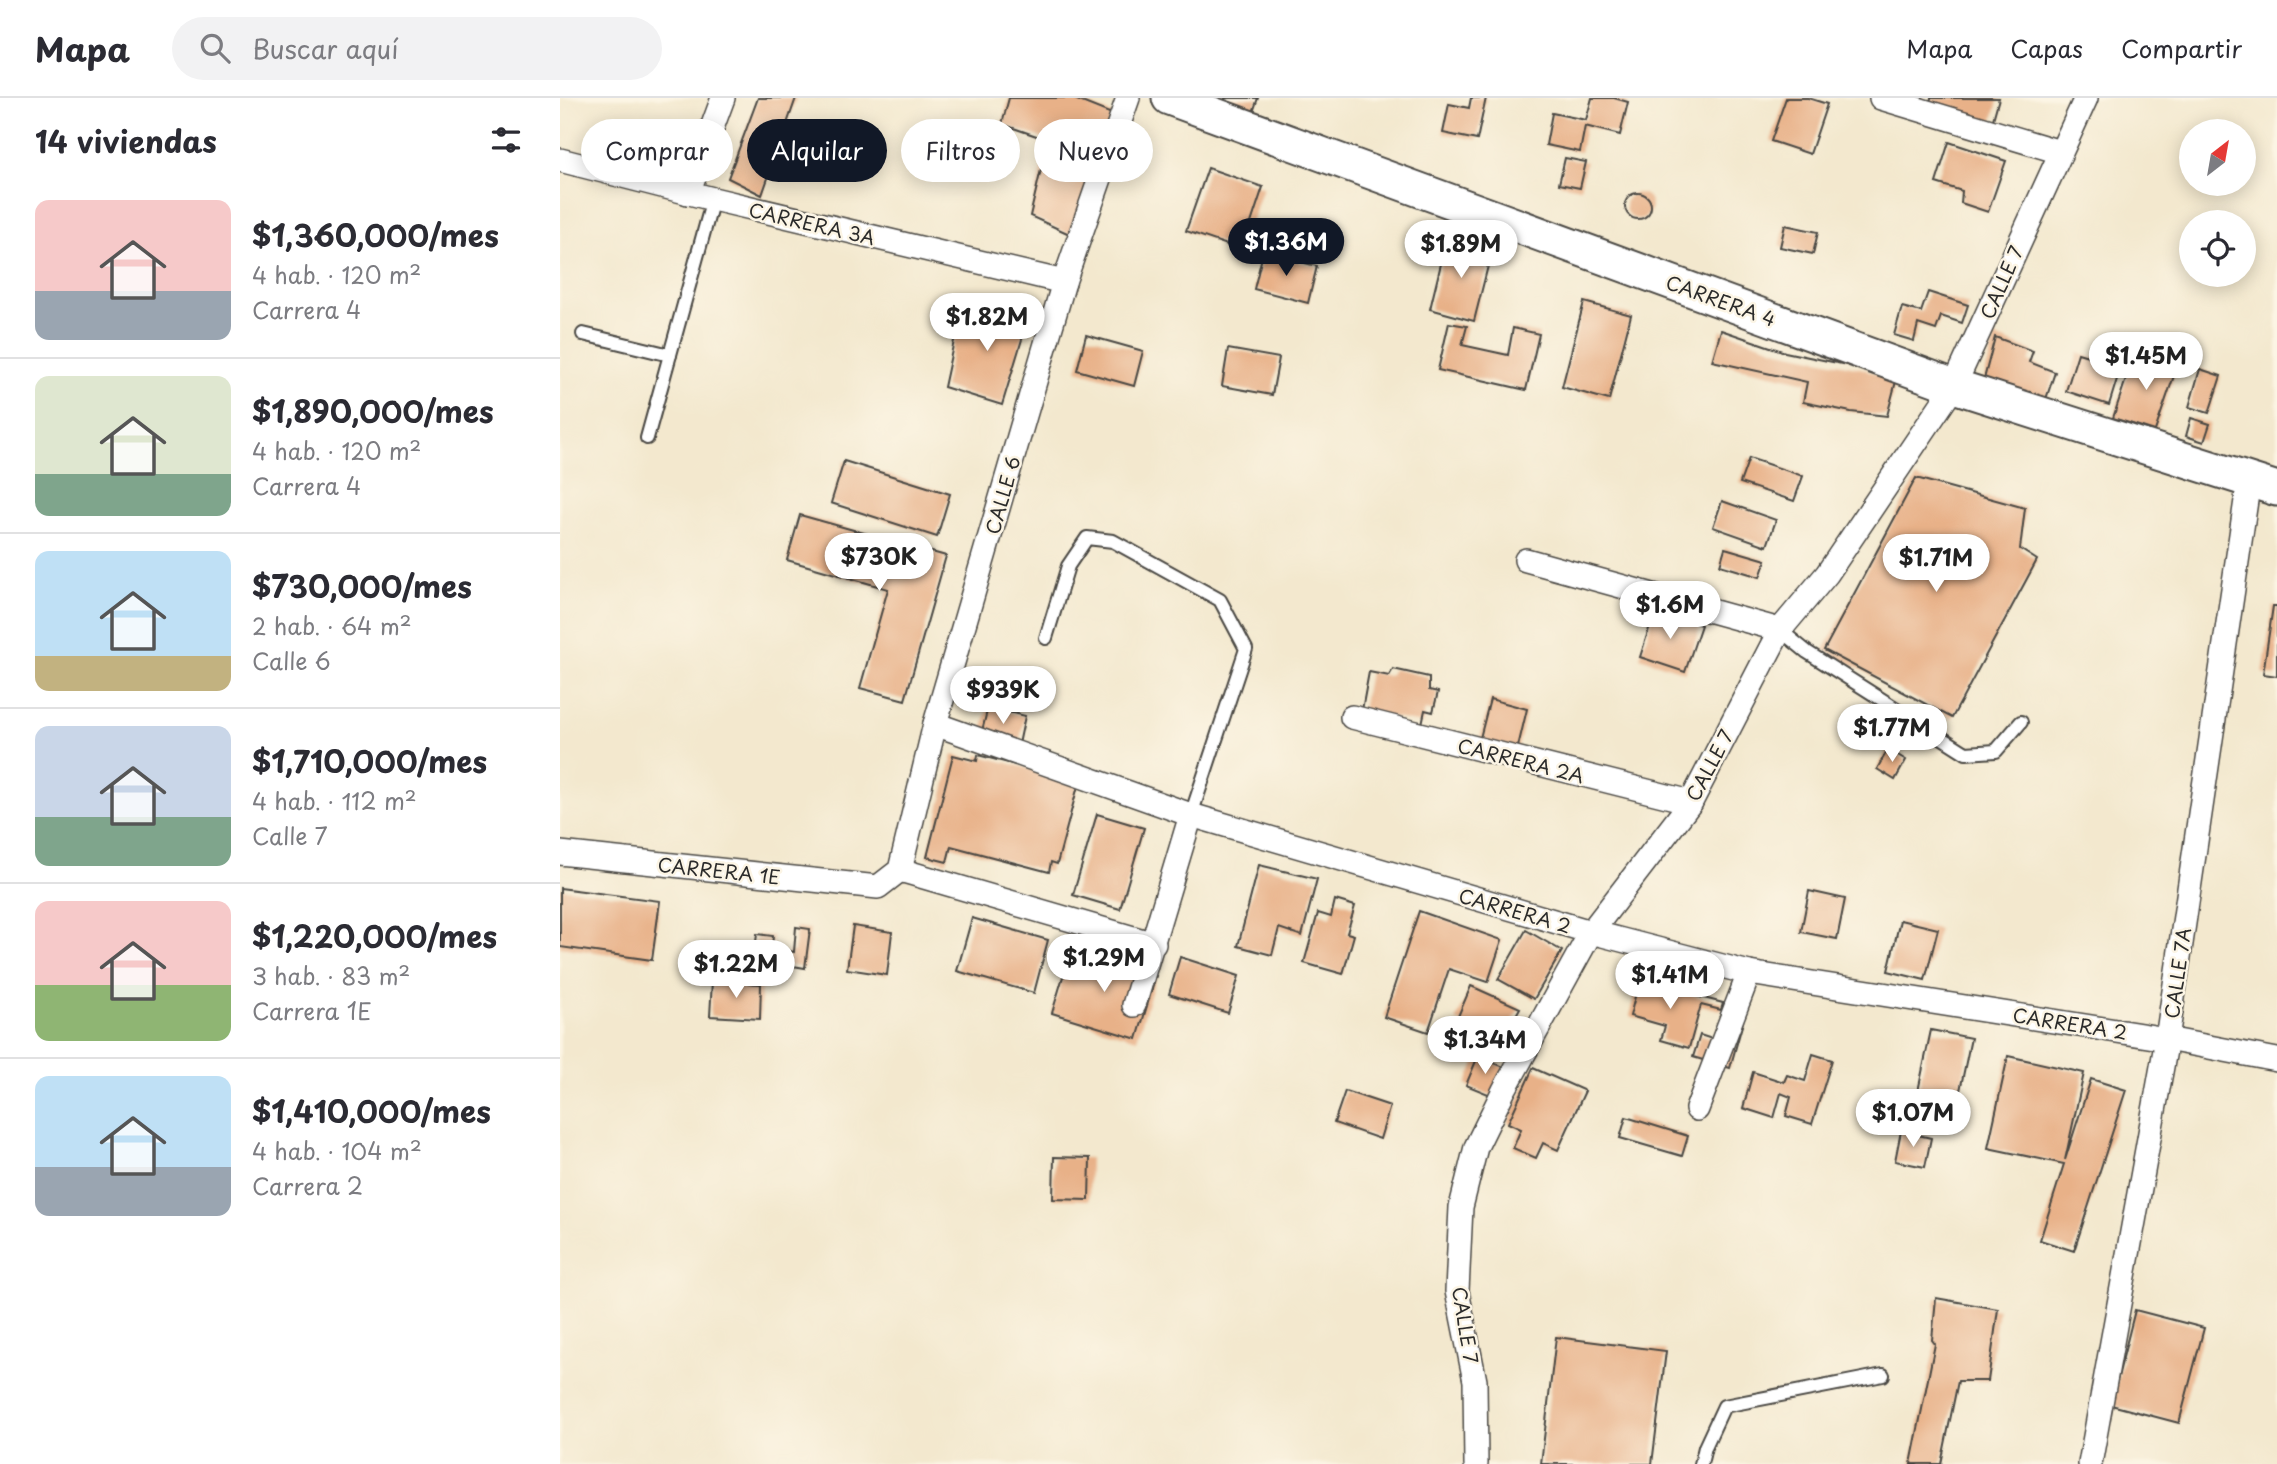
<!DOCTYPE html>
<html lang="es">
<meta charset="utf-8">
<style>
body{margin:0;font-family:"Playpen Sans",sans-serif;background:#f2f2f3;color:#2b2b33;height:100vh;display:flex;flex-direction:column;font-size:26px;white-space:nowrap}
*{box-sizing:border-box;margin:0}
p{font-size:23px;color:#7c7c81}
.icon{flex:none;width:38px;height:38px;fill:none;stroke:currentColor;stroke-width:2;stroke-linecap:round;stroke-linejoin:round}
.map{position:relative;flex:1;overflow:hidden}
.side{display:flex;flex-direction:column;background:#fff;width:560px}
.side>*{flex:none}
.hud{position:absolute;left:21px;top:21px;width:665px;height:63px;display:flex;gap:14px}
.needle{width:46px;rotate:31deg}
.controls{position:absolute;left:1619px;top:21px;display:grid;gap:14px}
.controls a{display:grid;place-items:center;width:77px;height:77px;border-radius:50%;background:#fff;box-shadow:0 4px 18px #0003;font-size:35px}
.price{position:absolute;translate:-50% -60px;padding:0 16px;border-radius:24px;background:#fff;color:#222;font-size:23px;line-height:46px;filter:drop-shadow(0 2px 4px #0008)}
.price::after{content:'';position:absolute;left:50%;top:42px;width:21px;height:16px;margin-left:-10px;background:inherit;clip-path:polygon(0 0,100% 0,50% 100%)}
.price.on{background:#111827;color:#fff}
ul{padding:0;list-style:none}
li{display:flex;align-items:center;gap:21px;height:175px;padding:0 35px}
li+li{border-top:2px solid #e1e1e2}
li span{display:grid;place-items:center;flex:none;width:196px;height:140px;border-radius:14px;color:#555}
li>.icon{margin-inline-start:auto}
span .icon{width:84px;height:84px;fill:#fffc;stroke-width:1}
li b{font-size:30px}
h2{display:flex;justify-content:space-between;align-items:center;height:84px;padding:0 35px;font-size:30px}
.chip{padding:0 24px;border-radius:32px;background:#fff;box-shadow:0 4px 18px #0003;font-size:24px;line-height:63px}
.chip.on{background:#111827;color:#fff}
header{display:flex;align-items:center;gap:42px;box-sizing:border-box;height:98px;padding:0 35px;background:#fff;border-bottom:2px solid #e1e1e2}
header strong{font-size:33px}
nav{display:flex;gap:38px;margin-inline-start:auto;font-size:24px}
.search{width:490px;height:63px;background:#f2f2f3;display:flex;align-items:center;gap:18px;box-sizing:border-box;padding:0 24px;border-radius:38px;color:#7c7c81;font-size:26px}
main{display:flex;flex:1;min-height:0}
.map>svg:first-child{display:block}
</style>
<header>
<strong>Mapa</strong>
<div class="search"><svg class="icon" aria-label="search" viewBox="0 0 24 24"><circle cx="10" cy="10" r="6"/><path d="M15 15l6 6"/></svg>Buscar aquí</div>
<nav><a>Mapa</a><a>Capas</a><a>Compartir</a></nav>
</header>
<main>
<section class="side">
<h2>14 viviendas<svg class="icon" aria-label="filters" viewBox="0 0 24 24"><path d="M4 7h16M4 17h16"/><circle cx="9" cy="7" r="2"/><circle cx="15" cy="17" r="2"/></svg></h2>
<ul>
<li><span style="background:linear-gradient(#f6c9c9 65%,#9aa5b1 0)"><svg class="icon" aria-label="home" viewBox="0 0 24 24"><path d="M3 11l9-7 9 7M6 9v11h12V9"/></svg></span><div><b>$1,360,000/mes</b><p>4 hab. · 120 m²</p><p>Carrera 4</p></div></li>
<li><span style="background:linear-gradient(#dfe7d0 70%,#7fa58c 0)"><svg class="icon" aria-label="home" viewBox="0 0 24 24"><path d="M3 11l9-7 9 7M6 9v11h12V9"/></svg></span><div><b>$1,890,000/mes</b><p>4 hab. · 120 m²</p><p>Carrera 4</p></div></li>
<li><span style="background:linear-gradient(#bfe0f5 75%,#c2b280 0)"><svg class="icon" aria-label="home" viewBox="0 0 24 24"><path d="M3 11l9-7 9 7M6 9v11h12V9"/></svg></span><div><b>$730,000/mes</b><p>2 hab. · 64 m²</p><p>Calle 6</p></div></li>
<li><span style="background:linear-gradient(#c9d6e8 65%,#7fa58c 0)"><svg class="icon" aria-label="home" viewBox="0 0 24 24"><path d="M3 11l9-7 9 7M6 9v11h12V9"/></svg></span><div><b>$1,710,000/mes</b><p>4 hab. · 112 m²</p><p>Calle 7</p></div></li>
<li><span style="background:linear-gradient(#f6c9c9 60%,#8fb573 0)"><svg class="icon" aria-label="home" viewBox="0 0 24 24"><path d="M3 11l9-7 9 7M6 9v11h12V9"/></svg></span><div><b>$1,220,000/mes</b><p>3 hab. · 83 m²</p><p>Carrera 1E</p></div></li>
<li><span style="background:linear-gradient(#bfe0f5 65%,#9aa5b1 0)"><svg class="icon" aria-label="home" viewBox="0 0 24 24"><path d="M3 11l9-7 9 7M6 9v11h12V9"/></svg></span><div><b>$1,410,000/mes</b><p>4 hab. · 104 m²</p><p>Carrera 2</p></div></li>
</ul>
</section>
<div class="map">
<svg width="1717" height="1366" viewBox="0 0 1717 1366">
<rect width="100%" height="100%" fill="#fcf5e5"/>
<filter id="ink" filterUnits="userSpaceOnUse"><feTurbulence type="fractalNoise" baseFrequency=".0143" numOctaves="2"/><feDisplacementMap in="SourceGraphic" scale="14" xChannelSelector="R" yChannelSelector="G"/><feConvolveMatrix kernelMatrix="1 2 1 2 8 2 1 2 1" color-interpolation-filters="sRGB"/></filter>
<filter id="wash" filterUnits="userSpaceOnUse"><feTurbulence type="fractalNoise" baseFrequency=".00686" numOctaves="4" result="noise"/><feDisplacementMap in="SourceGraphic" scale="28" xChannelSelector="R" yChannelSelector="G"/><feGaussianBlur stdDeviation="1.57" result="paint"/><feColorMatrix in="noise" values="0 0 0 0 0 0 0 0 0 0 0 0 0 0 0 0 0 1.4 0 .05"/><feComposite in="paint" operator="in"/></filter>
<g filter="url(#wash)">
<rect width="100%" height="100%" fill="#f3e8ce"/>
<g id="blocks">
<g fill="#e8b188">
<polygon points="198,0 236,0 202,97 168,80"/>
<polygon points="449,0 512,0 552,16 516,139 470,118 488,42 442,26"/>
<polygon points="665,0 698,0 692,17 663,7"/>
<polygon points="911,0 926,0 917,42 883,35 889,6 909,10"/>
<polygon points="1032,0 1054,0 1068,4 1060,37 1025,28 1020,54 986,47 992,15 1026,22"/>
<polygon points="1226,0 1248,0 1267,6 1250,56 1211,43"/>
<polygon points="1371,0 1439,0 1429,36 1367,13"/>
<polygon points="1389,44 1446,63 1428,114 1401,105 1402,93 1376,85"/>
<polygon points="1005,60 1026,64 1020,90 999,86"/>
<polygon points="648,70 703,89 682,152 626,133"/>
<circle cx="1078" cy="108" r="13"/>
<polygon points="1225,127 1258,134 1253,156 1220,149"/>
<polygon points="887,141 932,152 914,223 870,211"/>
<polygon points="703,155 757,168 748,205 694,191"/>
<polygon points="1368,194 1408,207 1402,225 1381,218 1376,232 1358,226 1354,243 1334,237 1342,209 1361,214"/>
<polygon points="422,202 470,215 442,307 384,289 397,229 415,234"/>
<polygon points="1024,204 1071,217 1049,302 1002,289"/>
<polygon points="889,225 907,228 902,247 948,257 953,230 979,236 966,292 878,272"/>
<polygon points="1161,232 1225,254 1301,270 1336,283 1327,318 1291,314 1243,304 1247,284 1152,263"/>
<polygon points="526,237 583,253 574,288 517,272"/>
<polygon points="1435,239 1473,253 1469,264 1495,274 1485,304 1424,281"/>
<polygon points="668,251 719,260 712,297 662,288"/>
<polygon points="1518,255 1561,268 1549,307 1506,293"/>
<polygon points="1590,256 1618,266 1595,333 1553,320 1572,263 1586,268"/>
<polygon points="1640,271 1661,278 1649,315 1629,309"/>
<polygon points="1631,320 1650,326 1644,344 1626,338"/>
<polygon points="1189,360 1243,378 1234,403 1180,385"/>
<polygon points="284,363 390,396 377,439 271,405"/>
<polygon points="1356,380 1465,410 1460,451 1477,462 1392,620 1264,552"/>
<polygon points="1162,403 1216,422 1207,448 1153,429"/>
<polygon points="240,417 386,458 345,602 300,590 328,491 227,462"/>
<polygon points="1165,450 1206,462 1200,479 1160,467"/>
<polygon points="1713,508 1717,508 1717,578 1703,576"/>
<polygon points="1095,512 1141,527 1125,574 1080,559"/>
<polygon points="833,571 869,579 869,592 878,594 873,614 865,612 862,626 802,612 809,574 829,578"/>
<polygon points="930,601 967,611 957,653 919,644"/>
<polygon points="428,609 465,618 459,646 421,637"/>
<polygon points="1328,651 1346,662 1335,682 1317,671"/>
<polygon points="393,657 417,663 418,657 519,684 497,766 491,764 489,774 391,748 387,764 367,759"/>
<polygon points="537,716 584,730 560,811 513,797"/>
<polygon points="699,767 757,781 742,838 719,830 712,857 678,848"/>
<polygon points="0,790 100,803 92,862 0,849"/>
<polygon points="1249,793 1285,801 1277,841 1241,834"/>
<polygon points="775,802 795,808 787,835 794,837 783,876 744,865 758,815 771,819"/>
<polygon points="859,813 942,842 928,884 889,871 868,934 824,919"/>
<polygon points="412,820 488,842 474,895 397,873"/>
<polygon points="1340,822 1378,831 1365,882 1328,873"/>
<polygon points="293,828 332,834 327,877 287,871"/>
<polygon points="236,829 250,831 245,870 227,867 229,853 234,854"/>
<polygon points="966,832 1002,853 974,901 938,881"/>
<polygon points="197,836 213,838 209,878 188,876 189,852 195,852"/>
<polygon points="511,852 596,878 577,941 492,915"/>
<polygon points="620,859 679,878 668,915 609,896"/>
<polygon points="152,883 201,886 200,921 150,918"/>
<polygon points="1079,883 1163,905 1161,912 1141,907 1129,950 1101,942 1105,928 1070,918"/>
<polygon points="911,888 960,910 942,942 896,923"/>
<polygon points="1165,918 1183,924 1170,970 1133,959 1140,937 1158,943"/>
<polygon points="1371,932 1411,940 1397,1007 1357,998"/>
<polygon points="1253,956 1272,962 1252,1026 1226,1018 1231,999 1221,995 1214,1020 1183,1010 1193,974 1224,984 1227,977 1245,983"/>
<polygon points="918,958 944,969 933,998 906,987"/>
<polygon points="1448,958 1524,975 1505,1062 1531,981 1566,992 1514,1153 1480,1142 1504,1066 1428,1050"/>
<polygon points="973,970 1025,993 998,1052 983,1045 976,1060 953,1050 961,1031 948,1025"/>
<polygon points="785,993 830,1008 820,1041 774,1025"/>
<polygon points="1066,1019 1128,1038 1122,1058 1060,1040"/>
<polygon points="1341,1033 1371,1040 1365,1069 1335,1063"/>
<polygon points="494,1059 530,1060 529,1102 493,1101"/>
<polygon points="1376,1200 1438,1211 1428,1283 1398,1283 1381,1366 1351,1366 1375,1246 1372,1242"/>
<polygon points="1575,1212 1644,1230 1619,1325 1551,1307"/>
<polygon points="996,1239 1106,1253 1092,1366 981,1366"/>
</g>
</g>
</g>
<g filter="url(#ink)">
<use href="#blocks" fill-opacity="0" stroke="#494743" stroke-width="2"/>
<g fill="none" stroke-linecap="round" stroke-linejoin="round">
<defs>
<g id="lane">
<polyline points="23,236 110,257"/>
<polyline points="87,340 153,101"/>
<polyline points="1220,532 1247,554 1406,655 1436,653 1461,624"/>
<polyline points="486,540 508,468 527,440 553,443 660,502 686,551 631,717"/>
<polyline points="1141,1366 1145,1349 1164,1308 1323,1277"/>
</g>
<g id="street">
<polyline points="1321,0 1500,54"/>
<polyline points="0,62 153,101 504,184"/>
<polyline points="128,95 163,0"/>
<polyline points="966,462 1220,532"/>
<polyline points="792,619 1131,704"/>
<polyline points="375,626 631,717 1031,834 1189,875 1607,941 1717,962"/>
<polyline points="0,755 318,789 340,772 375,626 504,184 568,0"/>
<polyline points="340,772 594,846"/>
<polyline points="574,907 631,717"/>
<polyline points="1137,1011 1189,875"/>
<polyline points="916,1366 915,1283 897,1193 901,1109 916,1049 944,992 1031,834 1131,704 1220,532 1267,476 1394,288 1526,0"/>
<polyline points="1530,1366 1607,941 1689,382"/>
</g>
<polyline id="secondary" points="609,0 1394,288 1717,391"/>
</defs>
<use href="#lane" stroke="#494743" stroke-width="16"/>
<use href="#street" stroke="#494743" stroke-width="26"/>
<use href="#secondary" stroke="#494743" stroke-width="37"/>
<use href="#lane" stroke="#fff" stroke-width="12"/>
<use href="#street" stroke="#fff" stroke-width="23"/>
<use href="#secondary" stroke="#fff" stroke-width="33"/>
</g>
</g>
<g text-anchor="middle" dominant-baseline="central" stroke-width="5" stroke-linejoin="round" paint-order="stroke">
<g font-size="19" fill="#2b2b2b" stroke="#fcf5e5">
<text transform="translate(252 125) rotate(13)">CARRERA 3A</text>
<text transform="translate(1441 184) rotate(-66)">CALLE 7</text>
<text transform="translate(1161 202) rotate(20)">CARRERA 4</text>
<text transform="translate(442 397) rotate(-74)">CALLE 6</text>
<text transform="translate(961 662) rotate(14)">CARRERA 2A</text>
<text transform="translate(1149 667) rotate(-62)">CALLE 7</text>
<text transform="translate(159 772) rotate(6)">CARRERA 1E</text>
<text transform="translate(955 812) rotate(16)">CARRERA 2</text>
<text transform="translate(1617 875) rotate(-82)">CALLE 7A</text>
<text transform="translate(1510 925) rotate(9)">CARRERA 2</text>
<text transform="translate(906 1227) rotate(81)">CALLE 7</text>
</g>
</g>
</svg>
<div class="controls">
<a><svg class="needle" viewBox="-14 -14 28 28"><path d="M0-13l5 13h-10z" fill="#e53935"/><path d="M0 13l5-13h-10z" fill="#7c7c81"/></svg></a>
<a><svg class="icon" aria-label="locate" viewBox="0 0 24 24"><circle cx="12" cy="12" r="6"/><path d="M12 2v4M12 18v4M2 12h4M18 12h4"/></svg></a>
</div>
<b class="price on" style="left:726px;top:180px">$1.36M</b>
<b class="price" style="left:901px;top:182px">$1.89M</b>
<b class="price" style="left:427px;top:255px">$1.82M</b>
<b class="price" style="left:1586px;top:294px">$1.45M</b>
<b class="price" style="left:319px;top:495px">$730K</b>
<b class="price" style="left:1376px;top:496px">$1.71M</b>
<b class="price" style="left:1110px;top:543px">$1.6M</b>
<b class="price" style="left:443px;top:628px">$939K</b>
<b class="price" style="left:1332px;top:666px">$1.77M</b>
<b class="price" style="left:544px;top:896px">$1.29M</b>
<b class="price" style="left:176px;top:902px">$1.22M</b>
<b class="price" style="left:1110px;top:913px">$1.41M</b>
<b class="price" style="left:925px;top:978px">$1.34M</b>
<b class="price" style="left:1353px;top:1051px">$1.07M</b>
<div class="hud">
<a class="chip">Comprar</a>
<a class="chip on">Alquilar</a>
<a class="chip">Filtros</a>
<a class="chip">Nuevo</a>
</div>
</div>
</main>
